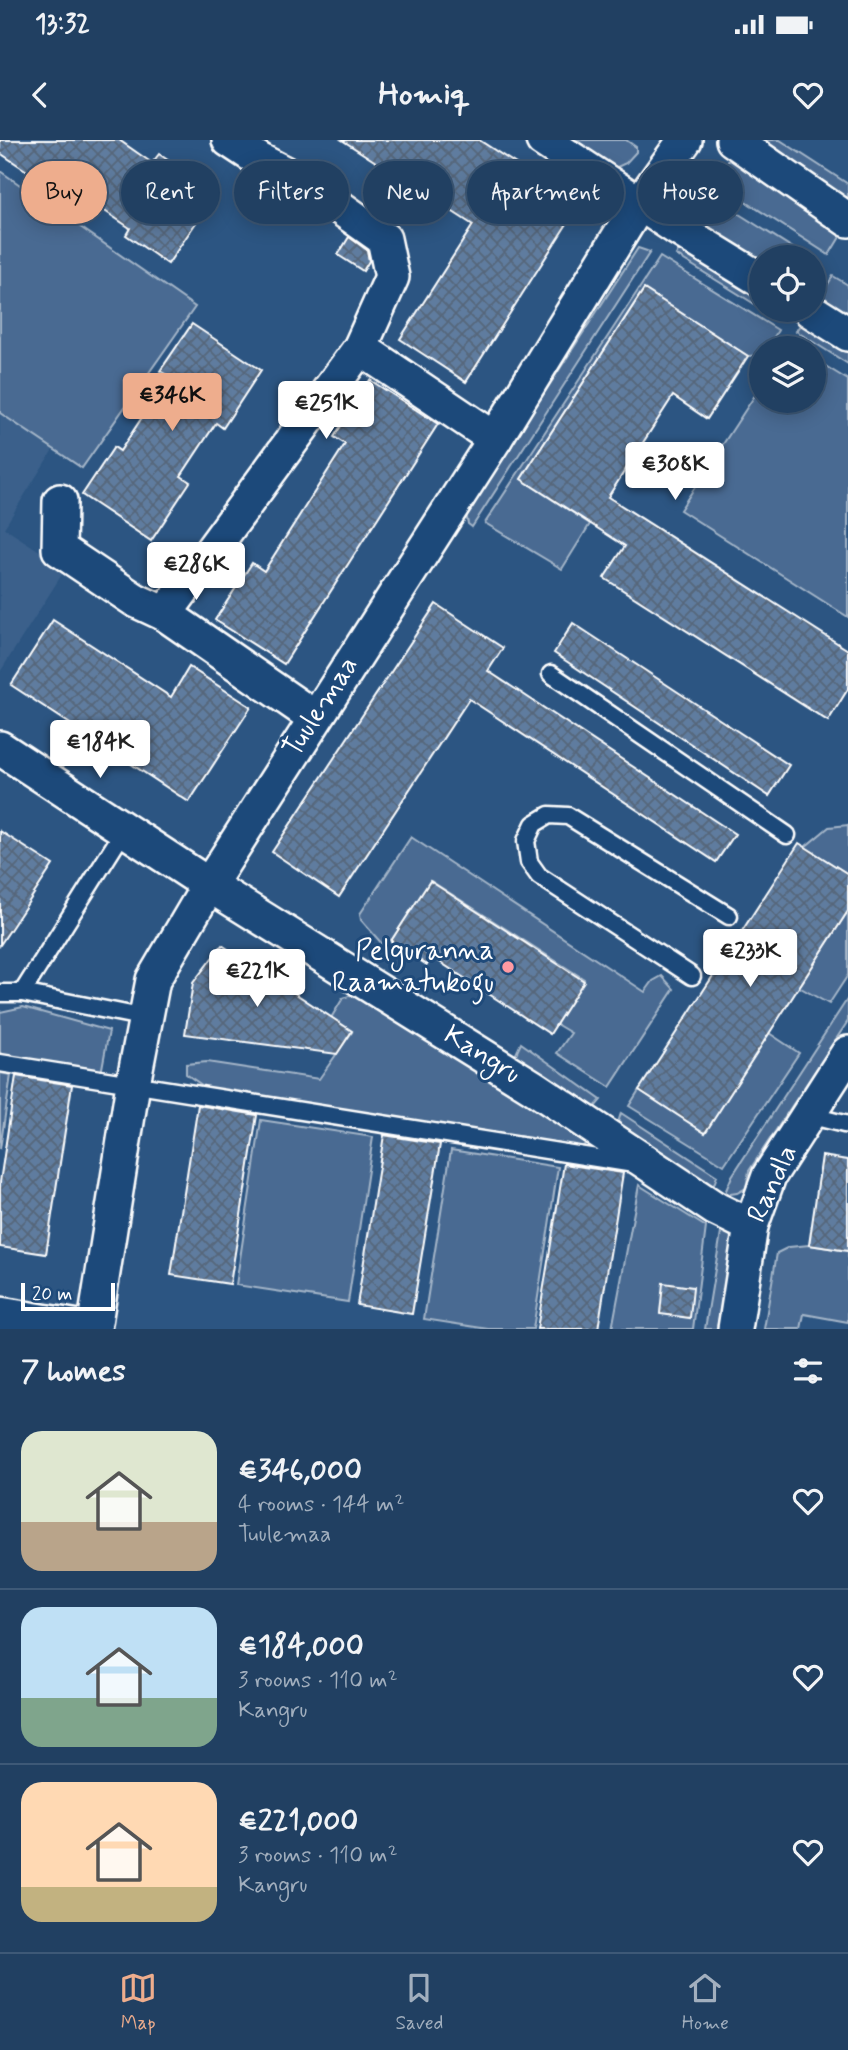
<!DOCTYPE html>
<meta charset="utf-8">
<style>
body{margin:0;font-family:Mynerve,sans-serif;background:#2d4b6b;color:#f1f3f6;height:100vh;display:flex;flex-direction:column;font-size:26px;white-space:nowrap}
*{box-sizing:border-box;margin:0}
p{font-size:23px;color:#a2afbe}
.icon{flex:none;width:38px;height:38px;fill:none;stroke:currentColor;stroke-width:2;stroke-linecap:round;stroke-linejoin:round}
.map{position:relative;height:1189px;overflow:hidden}
.details{display:flex;flex-direction:column;background:#214062;flex:1}
.details>*{flex:none}
.banner{position:absolute;left:21px;top:21px;width:807px;height:63px;display:flex;gap:14px}
.tools{position:absolute;left:749px;top:105px;display:grid;gap:14px}
.tools a{display:grid;place-items:center;width:77px;height:77px;border-radius:50%;background:#214062;box-shadow:0 4px 18px #0003,0 0 0 2px #3e5977;font-size:35px}
.scale{position:absolute;left:21px;bottom:18px;width:94px;box-sizing:border-box;padding-left:7px;border:4px solid #fff;border-top:0;font-size:19px;line-height:24px;white-space:nowrap;color:#fff;-webkit-text-stroke:5px #1f4a7a;paint-order:stroke}
.price{position:absolute;translate:-50% -60px;padding:0 16px;border-radius:7px;background:#fff;color:#222;font-size:23px;line-height:46px;filter:drop-shadow(0 2px 4px #0008)}
.price::after{content:'';position:absolute;left:50%;top:42px;width:21px;height:16px;margin-left:-10px;background:inherit;clip-path:polygon(0 0,100% 0,50% 100%)}
.price.on{background:#eead8d;color:#111}
ul{padding:0;list-style:none}
li{display:flex;align-items:center;gap:21px;height:175px;padding:0 21px}
li+li{border-top:2px solid #3e5977}
li span{display:grid;place-items:center;flex:none;width:196px;height:140px;border-radius:21px;color:#555}
li>.icon{margin-inline-start:auto}
span .icon{width:84px;height:84px;fill:#fffc;stroke-width:1}
li b{font-size:30px}
h2{display:flex;justify-content:space-between;align-items:center;height:84px;padding:0 21px;font-size:30px}
.chip{padding:0 24px;border-radius:32px;background:#214062;box-shadow:0 4px 18px #0003,0 0 0 2px #3e5977;font-size:24px;line-height:63px}
.chip.on{background:#eead8d;color:#111}
.status{display:flex;justify-content:space-between;align-items:center;height:49px;padding:0 35px;background:#214062;direction:ltr}
.status svg{height:19px;fill:currentColor}
header{display:flex;justify-content:space-between;align-items:center;height:91px;padding:0 21px;background:#214062;font-size:32px;font-weight:800}
.dock{display:flex;justify-content:space-around;align-items:center;height:98px;border-top:2px solid #3e5977;background:#214062;font-size:19px;color:#a2afbe}
.dock a{display:grid;justify-items:center;gap:4px}
.dock .on{color:#eead8d}
.map>svg:first-child{display:block}
</style>
<div class="status"><b>13:32</b><svg viewBox="0 0 49 12"><path d="M0 12V9h3v3zM5 12V6h3v6zM10 12V3h3v9zM15 12V0h3v12zM26 1h20v11H26zM47 4h2v5h-2z"/></svg></div>
<header><svg class="icon" aria-label="back" viewBox="0 0 24 24"><path d="M15 5l-7 7 7 7"/></svg>Homiq<svg class="icon" aria-label="heart" viewBox="0 0 24 24"><path d="M12 20l-8-8c-3-5 5-10 8-4 3-6 11-1 8 4z"/></svg></header>
<div class="map">
<svg width="848" height="1189" viewBox="0 0 848 1189">
<defs>
<pattern id="building-cross-hatch" width="8" height="8" patternUnits="userSpaceOnUse" patternTransform="scale(1.75)"><rect width="8" height="8" fill="#5e7c9f"/><path d="M0 0l8 8M0 8l8-8" fill="none" stroke="#56667a"/></pattern>
</defs>
<rect width="100%" height="100%" fill="#2c5582"/>
<filter id="ink" filterUnits="userSpaceOnUse"><feTurbulence type="fractalNoise" baseFrequency=".0143" numOctaves="2"/><feDisplacementMap in="SourceGraphic" scale="14" xChannelSelector="R" yChannelSelector="G"/><feConvolveMatrix kernelMatrix="1 2 1 2 8 2 1 2 1" color-interpolation-filters="sRGB"/></filter>
<g filter="url(#ink)">
<polygon fill="#3b618b" points="0,273 54,308 4,388 66,428 0,532"/>
<g fill="#486b92" stroke="#a4b5c8" stroke-width="2" fill-rule="evenodd">
<polygon points="572,0 626,0 636,7 636,12 626,23 615,28"/>
<polygon points="752,0 780,0 848,44 848,63"/>
<polygon points="734,18 843,92 829,115 712,40 721,25"/>
<polygon points="0,31 195,167 82,328 0,273"/>
<polygon points="701,50 807,117 761,117 761,124 696,81 694,71"/>
<polygon points="683,104 761,153 761,168 676,115"/>
<polygon points="638,108 650,112 472,387 468,384 466,374"/>
<polygon points="660,117 778,190 768,208 761,208 761,215 748,216 644,149 521,339 590,384 562,429 485,383"/>
<polygon points="833,136 848,145 848,179 818,160"/>
<polygon points="804,179 848,208 848,224 796,191"/>
<polygon points="814,219 848,240 848,477 680,370 761,246 761,261 814,261"/>
<polygon points="848,685 848,734 805,707 829,687"/>
<polygon points="411,697 645,852 653,841 662,836 674,849 610,947 557,913 571,893 556,884 584,839 431,741 391,801 388,799 383,805 361,780 360,774"/>
<polygon points="848,771 848,835 829,864 799,847"/>
<polygon points="354,854 368,857 588,1002 577,1011 212,952 186,934 186,924 207,922 319,939 352,892 331,878 343,858"/>
<polygon points="848,858 848,881 749,1031 746,1048 737,1053 724,1055 732,1036"/>
<polygon points="23,867 109,891 100,939 0,923 0,872"/>
<polygon points="769,893 799,913 724,1025 629,966 639,950 705,992"/>
<polygon points="521,903 601,960 589,974 516,925 515,916"/>
<polygon points="0,933 11,935 0,1009"/>
<polygon points="621,973 717,1036 711,1053 617,986"/>
<polygon points="261,980 373,997 348,1162 236,1145"/>
<polygon points="451,1010 558,1027 533,1189 488,1189 424,1179"/>
<path d="M639 1045 706 1087 693 1189H612ZM664 1144 693 1147 689 1177 660 1173Z"/>
<polygon points="722,1087 729,1092 732,1101 717,1189 705,1189"/>
<polygon points="809,1105 848,1111 848,1182 804,1174 801,1189 764,1189 777,1113 789,1107"/>
</g>
<g fill="url(#building-cross-hatch)" stroke="#fff" stroke-width="2">
<polygon points="0,0 119,0 152,23 159,14 216,53 168,124 126,95 130,88 54,37 48,45 0,13"/>
<polygon points="342,0 479,0 579,65 466,242 400,199 473,85"/>
<polygon points="349,97 367,110 369,121 363,131 338,115"/>
<polygon points="644,149 748,216 707,279 673,256 608,357 848,510 848,549 828,581 604,438 625,406 521,339"/>
<polygon points="192,184 261,230 223,288 216,283 181,336 190,342 151,401 82,355 114,307 120,311 169,236 160,231"/>
<polygon points="370,240 438,284 284,524 215,480 252,423 264,431 345,304 334,297"/>
<polygon points="436,464 503,508 488,531 735,694 716,722 469,559 339,757 272,712"/>
<polygon points="53,480 171,557 189,527 251,567 189,662 11,545"/>
<polygon points="573,483 789,625 769,656 554,513"/>
<polygon points="0,691 53,725 0,805"/>
<polygon points="799,703 848,734 848,771 705,993 639,950"/>
<polygon points="430,741 584,841 550,894 432,817 427,825 391,801"/>
<polygon points="222,805 352,891 337,914 185,894 193,843"/>
<polygon points="16,936 72,945 46,1114 0,1107 0,1042"/>
<polygon points="198,965 257,975 230,1144 171,1135"/>
<polygon points="384,995 440,1004 412,1174 357,1165"/>
<polygon points="822,1016 848,1020 848,1111 809,1105"/>
<polygon points="564,1024 623,1033 598,1189 537,1189"/>
<polygon points="663,1143 693,1147 690,1178 660,1174"/>
</g>
<g fill="none" stroke-linecap="round" stroke-linejoin="round">
<defs>
<g id="lane">
<polyline points="551,534 787,695"/>
<polyline points="692,836 539,736 529,722 526,701 534,684 549,675 568,676 729,776"/>
<polyline points="0,853 22,853 146,878"/>
<polyline points="22,853 125,689"/>
<polyline points="0,923 634,1024"/>
<polyline points="808,975 848,985"/>
</g>
<g id="street">
<polyline points="543,0 675,87 761,140"/>
<polyline points="733,0 848,80"/>
<polyline points="810,170 848,194"/>
<polyline points="360,208 495,299"/>
<polyline points="60,361 59,409 135,460 165,474 314,577"/>
<polyline points="165,474 360,208 392,137 384,99 311,47 261,21 229,0"/>
<polyline points="0,608 209,745 533,947 716,1069 751,1086"/>
<polyline points="0,1174 91,1189"/>
<polyline points="94,1189 133,944 153,840 209,745 495,299 639,64 685,0"/>
<polyline points="735,1189 751,1086 769,1036 848,913"/>
</g>
</defs>
<use href="#lane" stroke="#fff" stroke-width="21"/>
<use href="#street" stroke="#fff" stroke-width="38"/>
<use href="#lane" stroke="#1f4a7a" stroke-width="16"/>
<use href="#street" stroke="#1f4a7a" stroke-width="33"/>
</g>
</g>
<circle fill="#ff9aa2" stroke="#1f4a7a" stroke-width="2.5" cx="508" cy="827" r="7"/>
<g text-anchor="middle" dominant-baseline="central" stroke-width="6" stroke-linejoin="round" paint-order="stroke">
<g font-size="28" fill="#fff" stroke="#1f4a7a">
<text transform="translate(321 567) rotate(-57)">Tuulemaa</text>
<text transform="translate(482 915) rotate(32)">Kangru</text>
<text transform="translate(773 1044) rotate(-65)">Randla</text>
</g>
<g font-size="28" fill="#fff" stroke="#1f4a7a" text-anchor="end">
<text x="494" y="811">Pelguranna<tspan x="494" dy="32">Raamatukogu</tspan></text>
</g>
</g>
</svg>
<div class="tools">
<a><svg class="icon" aria-label="locate" viewBox="0 0 24 24"><circle cx="12" cy="12" r="6"/><path d="M12 2v4M12 18v4M2 12h4M18 12h4"/></svg></a>
<a><svg class="icon" aria-label="layers" viewBox="0 0 24 24"><path d="M12 4l9 5-9 5-9-5zM3 14l9 5 9-5"/></svg></a>
</div>
<div class="scale">20 m</div>
<b class="price on" style="left:172px;top:293px">€346K</b>
<b class="price" style="left:326px;top:301px">€251K</b>
<b class="price" style="left:675px;top:362px">€308K</b>
<b class="price" style="left:196px;top:462px">€286K</b>
<b class="price" style="left:100px;top:640px">€184K</b>
<b class="price" style="left:750px;top:849px">€233K</b>
<b class="price" style="left:257px;top:869px">€221K</b>
<div class="banner">
<a class="chip on">Buy</a>
<a class="chip">Rent</a>
<a class="chip">Filters</a>
<a class="chip">New</a>
<a class="chip">Apartment</a>
<a class="chip">House</a>
</div>
</div>
<section class="details">
<h2>7 homes<svg class="icon" aria-label="filters" viewBox="0 0 24 24"><path d="M4 7h16M4 17h16"/><circle cx="9" cy="7" r="2"/><circle cx="15" cy="17" r="2"/></svg></h2>
<ul>
<li><span style="background:linear-gradient(#dfe7d0 65%,#b9a48a 0)"><svg class="icon" aria-label="home" viewBox="0 0 24 24"><path d="M3 11l9-7 9 7M6 9v11h12V9"/></svg></span><div><b>€346,000</b><p>4 rooms · 144 m²</p><p>Tuulemaa</p></div><svg class="icon" aria-label="heart" viewBox="0 0 24 24"><path d="M12 20l-8-8c-3-5 5-10 8-4 3-6 11-1 8 4z"/></svg></li>
<li><span style="background:linear-gradient(#bfe0f5 65%,#7fa58c 0)"><svg class="icon" aria-label="home" viewBox="0 0 24 24"><path d="M3 11l9-7 9 7M6 9v11h12V9"/></svg></span><div><b>€184,000</b><p>3 rooms · 110 m²</p><p>Kangru</p></div><svg class="icon" aria-label="heart" viewBox="0 0 24 24"><path d="M12 20l-8-8c-3-5 5-10 8-4 3-6 11-1 8 4z"/></svg></li>
<li><span style="background:linear-gradient(#ffd9b3 75%,#c2b280 0)"><svg class="icon" aria-label="home" viewBox="0 0 24 24"><path d="M3 11l9-7 9 7M6 9v11h12V9"/></svg></span><div><b>€221,000</b><p>3 rooms · 110 m²</p><p>Kangru</p></div><svg class="icon" aria-label="heart" viewBox="0 0 24 24"><path d="M12 20l-8-8c-3-5 5-10 8-4 3-6 11-1 8 4z"/></svg></li>
</ul>
</section>
<nav class="dock">
<a class="on"><svg class="icon" aria-label="map" viewBox="0 0 24 24"><path d="M3 6l6-2 6 2 6-2v14l-6 2-6-2-6 2zM9 4v14M15 6v14"/></svg>Map</a>
<a><svg class="icon" aria-label="saved" viewBox="0 0 24 24"><path d="M7 4h10v16l-5-4-5 4z"/></svg>Saved</a>
<a><svg class="icon" aria-label="home" viewBox="0 0 24 24"><path d="M3 11l9-7 9 7M6 9v11h12V9"/></svg>Home</a>
</nav>
